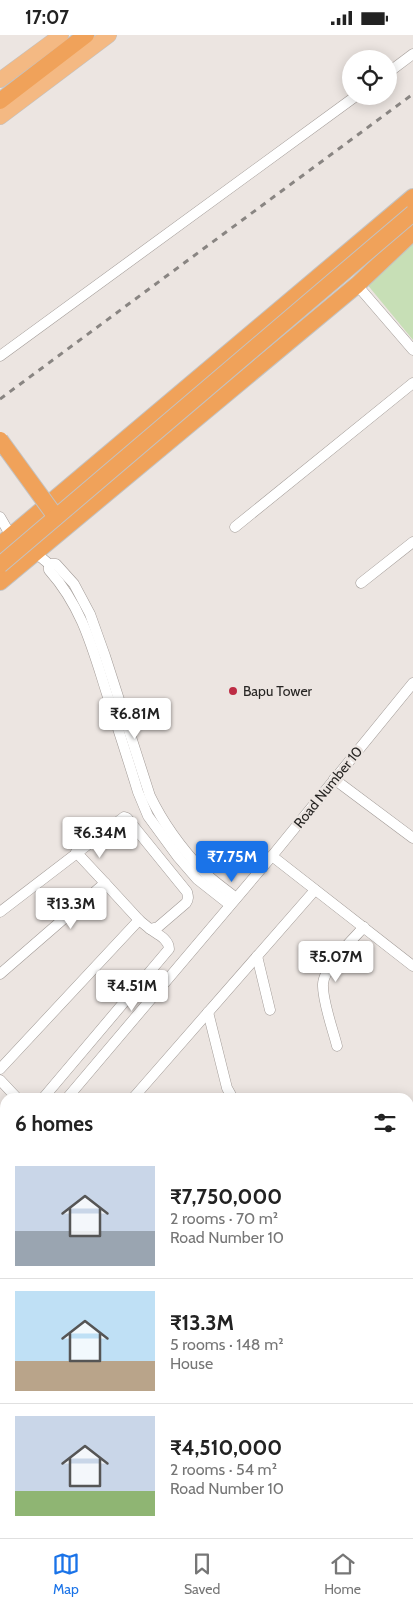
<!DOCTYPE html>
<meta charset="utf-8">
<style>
body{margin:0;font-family:Cabin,sans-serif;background:#f6f6f6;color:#222;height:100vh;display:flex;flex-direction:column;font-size:19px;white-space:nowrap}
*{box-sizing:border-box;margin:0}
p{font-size:16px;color:#767676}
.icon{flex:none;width:28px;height:28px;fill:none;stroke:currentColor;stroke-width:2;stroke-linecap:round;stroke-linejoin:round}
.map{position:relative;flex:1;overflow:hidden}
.sheet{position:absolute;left:0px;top:1058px;width:414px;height:446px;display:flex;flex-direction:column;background:#fff;border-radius:15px 15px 0 0;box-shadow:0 2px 12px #0003}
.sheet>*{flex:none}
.tools{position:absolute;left:342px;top:15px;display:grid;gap:10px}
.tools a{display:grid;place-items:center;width:55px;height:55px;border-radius:50%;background:#fff;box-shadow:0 2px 12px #0003;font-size:25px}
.price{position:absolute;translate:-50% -42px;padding:0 11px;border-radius:5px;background:#fff;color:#222;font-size:16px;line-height:32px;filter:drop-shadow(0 1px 2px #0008)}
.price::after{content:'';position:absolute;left:50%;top:30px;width:15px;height:11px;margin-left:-8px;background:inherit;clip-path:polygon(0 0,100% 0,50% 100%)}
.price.on{background:#1a73e8;color:#fff}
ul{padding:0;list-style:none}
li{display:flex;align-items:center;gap:15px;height:125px;padding:0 15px}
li+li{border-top:1px solid #e0e0e0}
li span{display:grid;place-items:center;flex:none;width:140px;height:100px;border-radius:0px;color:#555}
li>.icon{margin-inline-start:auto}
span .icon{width:60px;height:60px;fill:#fffc;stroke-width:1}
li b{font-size:21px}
h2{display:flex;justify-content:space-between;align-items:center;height:60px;padding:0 15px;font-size:21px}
.status{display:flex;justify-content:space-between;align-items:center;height:35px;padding:0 25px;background:#fff;direction:ltr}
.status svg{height:14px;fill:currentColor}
.dock{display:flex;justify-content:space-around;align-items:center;height:70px;border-top:1px solid #e0e0e0;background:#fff;font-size:14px;color:#767676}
.dock a{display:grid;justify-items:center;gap:2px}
.dock .on{color:#1a73e8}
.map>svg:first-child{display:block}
</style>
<div class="status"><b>17:07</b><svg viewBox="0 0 49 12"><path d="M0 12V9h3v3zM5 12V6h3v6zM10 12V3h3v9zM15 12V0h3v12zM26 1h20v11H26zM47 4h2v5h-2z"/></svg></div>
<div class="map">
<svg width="413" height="1503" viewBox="0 0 413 1503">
<rect width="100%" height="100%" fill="#ece5e1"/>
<polygon fill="#c7dfb6" points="413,205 413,305 366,248"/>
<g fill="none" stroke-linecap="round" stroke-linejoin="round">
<defs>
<g id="minor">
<polyline points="389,37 413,19"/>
<polyline points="357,250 413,315"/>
<polyline points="0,321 356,61"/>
<polyline points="0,482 11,501 14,503"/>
<polyline points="235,492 413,348"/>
<path d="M32 515 49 529H56L74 549 90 579 105 621 150 761C163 788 182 814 203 836 213 846 225 854 236 863"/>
<path d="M49 529V535C82 572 92 612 107 659 117 691 128 724 138 757L148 781 178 822 197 844 230 870"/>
<polyline points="361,548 413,507"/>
<polyline points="334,744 413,803"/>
<polyline points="76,817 105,848"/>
<polyline points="272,821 413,931"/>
<path d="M0 877 124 782 127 783 187 857C188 861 189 864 186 868L158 892 150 894 139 885 105 848 0 939"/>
<polyline points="257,921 270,975"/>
<polyline points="208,977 227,1053 232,1062"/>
<path d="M337 1011C333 995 322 965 323 949 324 932 352 905 364 892"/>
<polyline points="0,1034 139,885"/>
<polyline points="0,1045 16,1062"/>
<path d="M44 1062 169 914C169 904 157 899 150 894"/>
<polyline points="68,1062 272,821 413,648"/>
<polyline points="134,1062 315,855"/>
<polyline points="409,1084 413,1083"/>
<polyline points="0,1085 5,1081"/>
<polyline points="409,1136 413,1165"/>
<polyline points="0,1143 5,1137"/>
<polyline points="0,1216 5,1211"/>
<polyline points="409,1329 413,1328"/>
<polyline points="409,1401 413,1400"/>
<polyline points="0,1423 5,1422"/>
<polyline points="257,1499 258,1503"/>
<polyline points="304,1499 304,1503"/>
<polyline points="364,1499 364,1503"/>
<polyline points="384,1499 384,1503"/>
<polyline points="45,1503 45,1499"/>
<polyline points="207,1503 208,1499"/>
</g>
<g id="primary">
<polyline points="0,45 61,0"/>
<polyline points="0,82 109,0"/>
</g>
<g id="trunk">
<polyline points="0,66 86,0"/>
<polyline points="0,510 413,162"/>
<polyline points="0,547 357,250 413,197"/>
</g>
</defs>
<use href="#minor" stroke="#a19a96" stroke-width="11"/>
<use href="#primary" stroke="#c3c2c1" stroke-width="16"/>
<use href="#trunk" stroke="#c3c2c1" stroke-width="18"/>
<use href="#minor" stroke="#fff" stroke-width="10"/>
<use href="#primary" stroke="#f4b983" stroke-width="15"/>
<use href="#trunk" stroke="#f0a25a" stroke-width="16"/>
<polyline stroke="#898582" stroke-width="3" stroke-dasharray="6 6" stroke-linecap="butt" points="0,364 413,59"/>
<defs>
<g id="trunk-bridge">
<polyline points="0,405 56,482"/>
<polyline points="0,530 413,178"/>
</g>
</defs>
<use href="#trunk-bridge" stroke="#c3c2c1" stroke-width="18" stroke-linecap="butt"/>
<use href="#trunk-bridge" stroke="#f0a25a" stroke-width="16"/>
</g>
<circle fill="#bd2c44" stroke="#ece5e1" stroke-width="2" cx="233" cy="656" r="5"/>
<g text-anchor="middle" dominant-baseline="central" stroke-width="5" stroke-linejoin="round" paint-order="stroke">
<g font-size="14" fill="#272523" stroke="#ece5e1" text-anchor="start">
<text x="243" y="656">Bapu Tower</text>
</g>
<g font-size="14" fill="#272523" stroke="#ece5e1">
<text transform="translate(328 752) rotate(-51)">Road Number 10</text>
</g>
</g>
</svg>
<div class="tools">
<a><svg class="icon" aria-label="locate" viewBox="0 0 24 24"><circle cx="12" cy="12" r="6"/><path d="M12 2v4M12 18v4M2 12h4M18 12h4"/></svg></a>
</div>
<b class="price" style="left:135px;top:705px">₹6.81M</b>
<b class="price" style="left:100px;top:824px">₹6.34M</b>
<b class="price on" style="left:232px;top:848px">₹7.75M</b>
<b class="price" style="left:71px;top:895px">₹13.3M</b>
<b class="price" style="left:336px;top:948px">₹5.07M</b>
<b class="price" style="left:132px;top:977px">₹4.51M</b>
<section class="sheet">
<h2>6 homes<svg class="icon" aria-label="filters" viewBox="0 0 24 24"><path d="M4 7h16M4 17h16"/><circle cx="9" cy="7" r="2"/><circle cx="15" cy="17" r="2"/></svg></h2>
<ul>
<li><span style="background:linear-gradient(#c9d6e8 65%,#9aa5b1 0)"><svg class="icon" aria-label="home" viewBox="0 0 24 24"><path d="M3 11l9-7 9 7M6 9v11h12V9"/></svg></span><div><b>₹7,750,000</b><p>2 rooms · 70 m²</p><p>Road Number 10</p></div></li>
<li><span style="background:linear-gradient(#bfe0f5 70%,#b9a48a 0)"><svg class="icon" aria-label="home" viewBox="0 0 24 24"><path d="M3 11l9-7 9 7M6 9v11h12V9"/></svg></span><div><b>₹13.3M</b><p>5 rooms · 148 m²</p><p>House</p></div></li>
<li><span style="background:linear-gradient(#c9d6e8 75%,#8fb573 0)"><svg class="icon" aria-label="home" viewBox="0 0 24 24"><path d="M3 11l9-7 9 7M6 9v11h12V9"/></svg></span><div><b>₹4,510,000</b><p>2 rooms · 54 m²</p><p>Road Number 10</p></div></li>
</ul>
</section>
</div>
<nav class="dock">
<a class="on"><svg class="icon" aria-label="map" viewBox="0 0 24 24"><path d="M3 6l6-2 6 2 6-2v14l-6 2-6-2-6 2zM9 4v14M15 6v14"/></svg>Map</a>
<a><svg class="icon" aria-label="saved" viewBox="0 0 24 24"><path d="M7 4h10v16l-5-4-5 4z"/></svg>Saved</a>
<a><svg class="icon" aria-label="home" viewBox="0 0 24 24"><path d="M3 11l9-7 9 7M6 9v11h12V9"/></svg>Home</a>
</nav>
